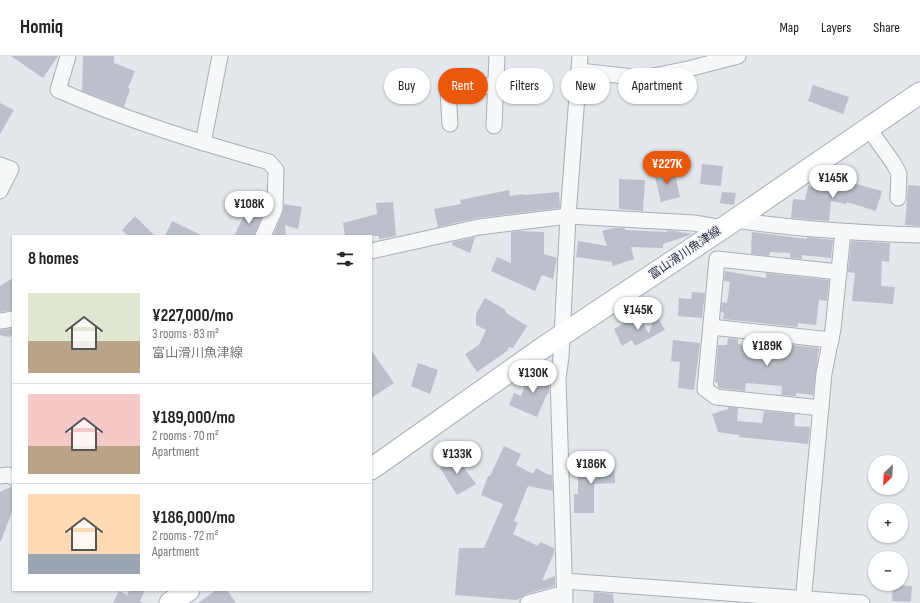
<!DOCTYPE html>
<meta charset="utf-8">
<style>
body{margin:0;font-family:"Sofia Sans Condensed","Noto Sans JP",sans-serif;background:#f2f2f2;color:#222;height:100vh;display:flex;flex-direction:column;font-size:15px;white-space:nowrap}
*{box-sizing:border-box;margin:0}
p{font-size:13px;color:#767676}
.icon{flex:none;width:22px;height:22px;fill:none;stroke:currentColor;stroke-width:2;stroke-linecap:round;stroke-linejoin:round}
.map{position:relative;flex:1;overflow:hidden}
.details{position:absolute;left:12px;top:179px;width:360px;height:356px;display:flex;flex-direction:column;background:#fff;border-radius:0px;box-shadow:0 1px 3px #0004}
.details>*{flex:none}
.banner{position:absolute;left:384px;top:12px;width:380px;height:36px;display:flex;gap:8px}
.needle{width:26px;rotate:204deg}
.tools{position:absolute;left:868px;top:399px;display:grid;gap:8px}
.tools a{display:grid;place-items:center;width:40px;height:40px;border-radius:50%;background:#fff;box-shadow:0 1px 3px #0004;font-size:20px}
.price{position:absolute;translate:-50% -34px;padding:0 9px;border-radius:14px;background:#fff;color:#222;font-size:13px;line-height:26px;filter:drop-shadow(0 1px 2px #0008)}
.price::after{content:'';position:absolute;left:50%;top:24px;width:12px;height:9px;margin-left:-6px;background:inherit;clip-path:polygon(0 0,100% 0,50% 100%)}
.price.active{background:#ea580c;color:#fff}
ul{padding:0;list-style:none}
li{display:flex;align-items:center;gap:12px;height:100px;padding:0 16px}
li+li{border-top:1px solid #e0e0e0}
li span{display:grid;place-items:center;flex:none;width:112px;height:80px;border-radius:0px;color:#555}
li>.icon{margin-inline-start:auto}
span .icon{width:48px;height:48px;fill:#fffc;stroke-width:1}
li b{font-size:17px}
h2{display:flex;justify-content:space-between;align-items:center;height:48px;padding:0 16px;font-size:17px}
.pill{padding:0 14px;border-radius:18px;background:#fff;box-shadow:0 1px 3px #0004;font-size:14px;line-height:36px}
.pill.active{background:#ea580c;color:#fff}
header{display:flex;align-items:center;gap:24px;box-sizing:border-box;height:56px;padding:0 20px;background:#fff;border-bottom:1px solid #e0e0e0}
header strong{font-size:19px}
nav{display:flex;gap:22px;margin-inline-start:auto;font-size:14px}
.map>svg:first-child{display:block}
</style>
<header>
<strong>Homiq</strong>
<nav><a>Map</a><a>Layers</a><a>Share</a></nav>
</header>
<div class="map">
<svg width="920" height="547" viewBox="0 0 920 547">
<rect width="100%" height="100%" fill="#e4e7ec"/>
<g fill="#bbc0ca">
<polygon points="11,0 58,0 43,22"/>
<polygon points="83,0 114,0 114,7 135,15 128,32 130,33 124,51 82,35"/>
<polygon points="813,29 849,41 843,58 808,45"/>
<polygon points="0,47 14,54 0,78"/>
<polygon points="702,108 723,110 721,130 700,128"/>
<polygon points="674,113 680,141 661,146 654,117"/>
<polygon points="826,122 856,128 882,135 876,155 847,146 846,148 831,145 829,165 791,162 793,143 805,144 808,130 815,132 818,126 825,128"/>
<polygon points="619,123 645,124 643,155 619,153"/>
<polygon points="908,129 920,130 920,170 905,169"/>
<polygon points="509,134 510,140 524,138 524,139 559,136 560,152 478,162 438,171 434,153 461,148 460,144"/>
<polygon points="722,136 736,137 734,149 720,147"/>
<polygon points="393,146 396,180 379,183 379,180 345,180 343,167 377,158 376,147"/>
<polygon points="284,148 302,151 298,173 285,169 286,180 273,180 283,156"/>
<polygon points="247,153 262,161 254,180 234,180"/>
<polygon points="135,160 155,180 128,180 122,174"/>
<polygon points="172,165 203,180 165,180"/>
<polygon points="613,172 625,172 625,174 667,176 667,174 693,178 663,188 663,192 631,191 634,203 613,210 612,206 576,201 578,185 607,190 602,175"/>
<polygon points="519,175 544,176 544,198 557,202 553,223 542,219 535,235 491,215 497,201 511,207 511,176"/>
<polygon points="752,176 807,183 807,181 833,184 831,202 802,199 802,203 790,202 790,197 770,196 769,200 751,198"/>
<polygon points="475,181 470,197 452,189 453,186"/>
<polygon points="851,185 890,187 889,206 882,205 881,230 895,231 893,248 852,245 855,217 848,216"/>
<polygon points="725,215 766,222 766,217 829,224 827,245 819,244 816,269 798,267 798,271 723,263 724,257 721,256 722,246 727,247 730,226 724,225"/>
<polygon points="13,222 13,254 0,256 0,230"/>
<polygon points="692,236 705,237 702,262 678,260 679,242 691,243"/>
<polygon points="485,242 506,254 505,256 527,270 513,292 509,291 507,295 477,316 465,298 479,289 486,274 476,269 476,258"/>
<polygon points="655,257 665,274 635,290 632,284 622,290 614,273 639,259 649,278"/>
<polygon points="13,272 13,278 9,281 0,279 0,274"/>
<polygon points="728,282 738,283 738,288 763,291 763,288 773,289 774,287 819,292 813,339 796,337 796,340 781,339 782,330 746,327 745,335 719,332 718,331 718,327 715,326 718,289 727,289"/>
<polygon points="673,284 700,287 694,334 678,332 680,306 671,305"/>
<polygon points="371,294 394,327 371,342"/>
<polygon points="418,307 438,314 430,338 411,330"/>
<polygon points="538,314 549,318 549,336 548,338 547,338 537,361 509,349 514,337 521,340 528,321 534,323"/>
<polygon points="728,351 738,352 737,365 762,367 764,355 795,358 794,370 810,371 808,388 739,381 739,379 718,376 712,358 728,353"/>
<polygon points="504,390 521,398 516,409 533,418 536,412 547,418 552,419 553,435 528,430 514,465 518,467 513,478 538,490 540,486 554,492 554,497 542,525 555,520 555,530 526,538 521,542 516,544 455,539 459,492 484,492 503,448 481,439 488,420 490,420"/>
<polygon points="443,401 454,403 456,401 476,428 457,439 440,412 443,410"/>
<polygon points="614,408 615,427 594,428 594,457 574,457 574,438 578,438 578,409"/>
<polygon points="13,430 13,453 1,485 0,485 0,436"/>
<polygon points="893,529 912,530 911,546 892,545"/>
<polygon points="130,534 145,534 140,545 143,547 113,547 119,535 127,539"/>
<polygon points="216,534 227,534 236,547 198,547"/>
<polygon points="594,536 613,538 614,547 593,547"/>
</g>
<g fill="none" stroke-linecap="round" stroke-linejoin="round">
<defs>
<g id="minor">
<path d="M68 0 58 34C126 64 198 86 269 106L276 114 275 153 263 180"/>
<polyline points="579,15 643,22 688,13 738,0"/>
<polyline points="450,68 448,35 496,29"/>
<polyline points="494,70 497,0"/>
<polyline points="869,73 894,108 899,118 898,142"/>
<polyline points="203,87 220,0"/>
<polyline points="0,109 11,113 0,135"/>
<path d="M735 164C797 173 858 177 920 179"/>
<polyline points="371,195 479,171 568,160 694,167 723,172"/>
<polyline points="0,265 13,263"/>
<polyline points="711,271 831,284"/>
<polyline points="821,352 716,341 705,333 717,203 839,216"/>
<polyline points="0,420 8,419 13,421"/>
<polyline points="564,525 862,547"/>
<polyline points="528,547 565,537"/>
<polyline points="565,547 558,322 561,301 568,160 580,0"/>
<polyline points="803,547 824,317 833,273 843,176"/>
</g>
<g id="secondary">
<polyline points="371,413 544,291 723,172 920,37"/>
<polyline points="170,547 189,534"/>
</g>
</defs>
<use href="#minor" stroke="#a9aeb7" stroke-width="17"/>
<use href="#secondary" stroke="#a9aeb7" stroke-width="23"/>
<use href="#minor" stroke="#f7f8fa" stroke-width="15"/>
<use href="#secondary" stroke="#fff" stroke-width="21"/>
</g>
<g text-anchor="middle" dominant-baseline="central" stroke-width="3.5" stroke-linejoin="round" paint-order="stroke">
<g font-size="12" fill="#2b3445" stroke="#f4f6f9">
<text transform="translate(685 197) rotate(-34)">富山滑川魚津線</text>
</g>
</g>
</svg>
<div class="tools">
<a><svg class="needle" viewBox="-14 -14 28 28"><path d="M0-13l5 13h-10z" fill="#e53935"/><path d="M0 13l5-13h-10z" fill="#767676"/></svg></a>
<a>+</a>
<a>−</a>
</div>
<b class="price active" style="left:667px;top:129px">¥227K</b>
<b class="price" style="left:833px;top:143px">¥145K</b>
<b class="price" style="left:249px;top:169px">¥108K</b>
<b class="price" style="left:638px;top:275px">¥145K</b>
<b class="price" style="left:767px;top:311px">¥189K</b>
<b class="price" style="left:533px;top:338px">¥130K</b>
<b class="price" style="left:457px;top:419px">¥133K</b>
<b class="price" style="left:591px;top:429px">¥186K</b>
<div class="banner">
<a class="pill">Buy</a>
<a class="pill active">Rent</a>
<a class="pill">Filters</a>
<a class="pill">New</a>
<a class="pill">Apartment</a>
</div>
<section class="details">
<h2>8 homes<svg class="icon" aria-label="filters" viewBox="0 0 24 24"><path d="M4 7h16M4 17h16"/><circle cx="9" cy="7" r="2"/><circle cx="15" cy="17" r="2"/></svg></h2>
<ul>
<li><span style="background:linear-gradient(#dfe7d0 60%,#b9a48a 0)"><svg class="icon" aria-label="home" viewBox="0 0 24 24"><path d="M3 11l9-7 9 7M6 9v11h12V9"/></svg></span><div><b>¥227,000/mo</b><p>3 rooms · 83 m²</p><p>富山滑川魚津線</p></div></li>
<li><span style="background:linear-gradient(#f6c9c9 65%,#b9a48a 0)"><svg class="icon" aria-label="home" viewBox="0 0 24 24"><path d="M3 11l9-7 9 7M6 9v11h12V9"/></svg></span><div><b>¥189,000/mo</b><p>2 rooms · 70 m²</p><p>Apartment</p></div></li>
<li><span style="background:linear-gradient(#ffd9b3 75%,#9aa5b1 0)"><svg class="icon" aria-label="home" viewBox="0 0 24 24"><path d="M3 11l9-7 9 7M6 9v11h12V9"/></svg></span><div><b>¥186,000/mo</b><p>2 rooms · 72 m²</p><p>Apartment</p></div></li>
</ul>
</section>
</div>
